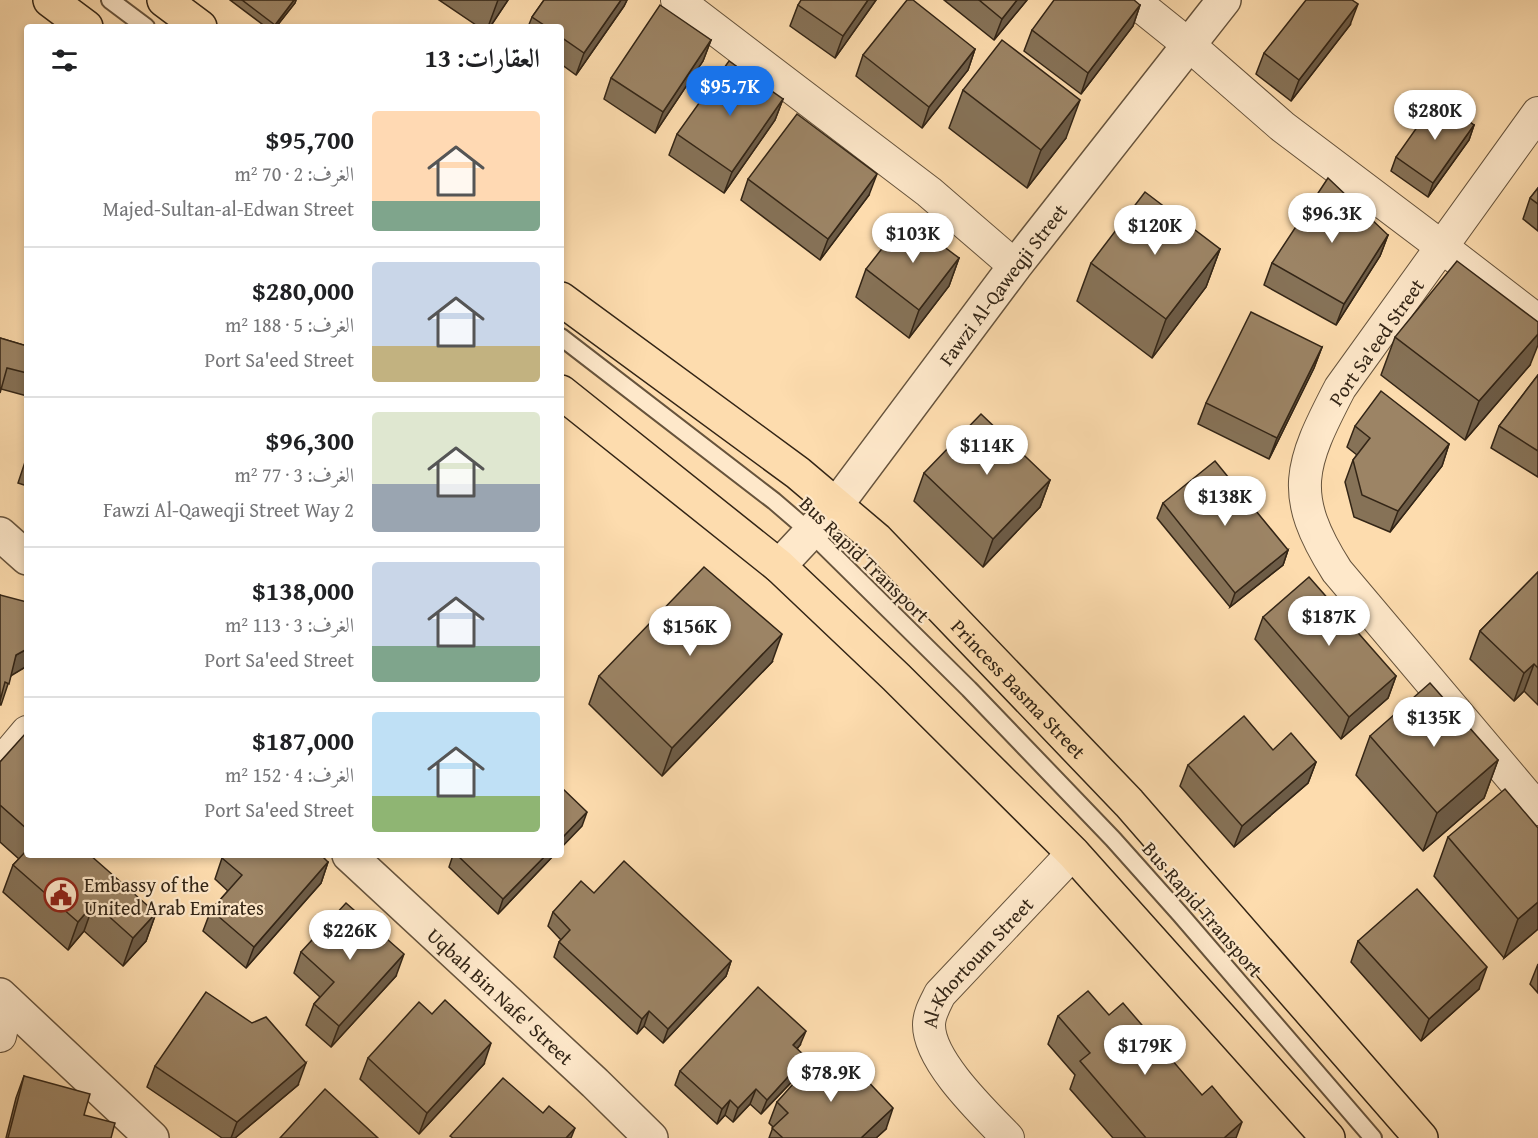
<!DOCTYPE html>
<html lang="ar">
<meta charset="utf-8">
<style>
body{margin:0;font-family:"Gentium Book Plus",Amiri,serif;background:#f2f2f2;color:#202124;direction:rtl;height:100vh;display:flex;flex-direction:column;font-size:22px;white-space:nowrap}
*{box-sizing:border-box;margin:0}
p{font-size:20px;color:#757577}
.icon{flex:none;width:33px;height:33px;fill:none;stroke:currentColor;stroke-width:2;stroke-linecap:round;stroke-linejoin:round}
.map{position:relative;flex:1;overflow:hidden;direction:ltr}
.sheet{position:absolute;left:24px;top:24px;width:540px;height:834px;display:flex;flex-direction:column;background:#fff;border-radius:6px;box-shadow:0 3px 9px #0003;direction:rtl}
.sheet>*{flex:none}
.price{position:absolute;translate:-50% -51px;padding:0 14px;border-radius:21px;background:#fff;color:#222;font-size:20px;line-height:39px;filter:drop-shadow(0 2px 3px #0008)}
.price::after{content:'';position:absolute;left:50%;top:36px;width:18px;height:14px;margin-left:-9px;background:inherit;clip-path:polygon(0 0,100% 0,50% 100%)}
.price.selected{background:#1a73e8;color:#fff}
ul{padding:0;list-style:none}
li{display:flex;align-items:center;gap:18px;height:150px;padding:0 24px}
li+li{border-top:2px solid #e0e0e0}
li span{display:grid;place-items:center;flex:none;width:168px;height:120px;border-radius:6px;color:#555}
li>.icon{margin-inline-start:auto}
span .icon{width:72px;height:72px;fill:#fffc;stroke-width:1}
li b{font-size:26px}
h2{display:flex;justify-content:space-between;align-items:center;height:72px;padding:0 24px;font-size:26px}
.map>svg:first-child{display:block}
</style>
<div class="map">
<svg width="1538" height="1138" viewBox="0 0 1538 1138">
<rect width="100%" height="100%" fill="#fddcae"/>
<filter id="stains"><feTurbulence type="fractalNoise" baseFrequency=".00333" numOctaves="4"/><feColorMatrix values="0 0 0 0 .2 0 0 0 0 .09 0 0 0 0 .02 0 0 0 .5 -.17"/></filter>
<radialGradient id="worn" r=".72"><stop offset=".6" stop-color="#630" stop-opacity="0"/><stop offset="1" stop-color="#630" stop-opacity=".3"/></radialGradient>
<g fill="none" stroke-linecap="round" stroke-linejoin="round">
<defs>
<g id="service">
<polyline points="110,0 146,27"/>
<polyline points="561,337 774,501 810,532 969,689 1113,839 1180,914 1373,1138"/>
</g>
<g id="minor">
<polyline points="677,0 929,192 1015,266"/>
<polyline points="1133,0 1189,45 1283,127 1442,247 1538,321"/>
<path d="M1538 113 1340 388C1300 465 1288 494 1337 571L1538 809"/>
<polyline points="0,764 27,732"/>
<polyline points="0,1036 8,1002"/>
<path id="s1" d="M1008 1138C983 1112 929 1061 929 1025 929 1014 935 1004 940 994L1073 853"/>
</g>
<g id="tertiary">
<polyline points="0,534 27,558"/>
<path id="s2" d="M779 566 837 504 1015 266 1224 0"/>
<path id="s3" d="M349 855 595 1083 651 1138"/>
<polyline points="0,995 152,1138"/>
</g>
<g id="primary">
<polyline points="50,0 86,27"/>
<polyline points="164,0 200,27"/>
<path id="s4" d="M561 299 798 473 876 539 1129 803 1421 1138"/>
<polyline points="561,392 779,566 896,677 1073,853 1328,1138"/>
</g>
</defs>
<use href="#service" stroke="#66533c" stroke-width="20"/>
<use href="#minor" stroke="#66533c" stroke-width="34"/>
<use href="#tertiary" stroke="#66533c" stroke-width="36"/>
<use href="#primary" stroke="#332516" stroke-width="36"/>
<use href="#service" stroke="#fee8ca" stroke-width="16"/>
<use href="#minor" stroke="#fee8ca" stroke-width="32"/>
<use href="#tertiary" stroke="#fee8ca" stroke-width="33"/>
<use href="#primary" stroke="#fddcae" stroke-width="33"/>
</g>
<g fill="#867257" stroke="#332516" stroke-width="1.5">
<polygon points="230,0 296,0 295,3 276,27 266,27"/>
<polygon points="439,0 508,0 490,27 479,27"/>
<polygon points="544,0 627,0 624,6 576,75 561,64 561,27 528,27 532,17"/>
<polygon points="876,0 835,58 790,26 798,5"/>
<polygon points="944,0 1027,0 994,40"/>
<polygon points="1140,5 1133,26 1081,94 1024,51 1032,30"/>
<polygon points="1350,25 1291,101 1256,74 1264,53"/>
<polygon points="711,40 703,61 655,133 604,99 611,78"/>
<polygon points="975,49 968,70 922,128 856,76 863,55"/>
<polygon points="963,90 1066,138 1027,188 949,128"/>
<polygon points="783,99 775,120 724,193 669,155 677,134"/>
<polygon points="1474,125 1469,140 1428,197 1391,171 1396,157"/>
<polygon points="748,179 869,195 820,260 741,200"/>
<polygon points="1538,188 1538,231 1523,219 1530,198"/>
<polygon points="1388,235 1380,256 1336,325 1264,285 1272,263"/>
<polygon points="1220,249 1206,287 1152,358 1077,301 1091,263"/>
<polygon points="959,258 949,286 909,338 856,297 866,269"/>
<polygon points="1395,337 1530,365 1465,440 1381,375"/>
<polygon points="0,338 27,346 27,396 1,389"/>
<polygon points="1322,347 1314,368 1269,459 1198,424 1206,403"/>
<polygon points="1538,375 1538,477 1491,448 1499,426"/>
<polygon points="1355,426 1449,444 1442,466 1390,532 1354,517 1345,482 1353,460 1357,455 1347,447"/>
<polygon points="27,456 27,486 18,483"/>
<polygon points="924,473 1050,480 1040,507 983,567 914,501"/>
<polygon points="1163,503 1288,550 1283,565 1230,607 1157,518"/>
<polygon points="1538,572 1538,705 1524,691 1514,701 1470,659 1480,631"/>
<polygon points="0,595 27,629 27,666 11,675 1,705 0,705"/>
<polygon points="1263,617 1396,676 1388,698 1341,739 1255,639"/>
<polygon points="772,662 662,776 589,704 599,676"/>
<polygon points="27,736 27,855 156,913 146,941 123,966 84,931 68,950 3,892 13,865 19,859 0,842 0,762"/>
<polygon points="1370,736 1498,760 1484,798 1423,851 1356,775"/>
<polygon points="1273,750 1316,762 1308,783 1234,847 1180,786 1188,765"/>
<polygon points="1538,828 1538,929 1504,958 1434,876 1448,837"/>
<polygon points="453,855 554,855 498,914 449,867"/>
<polygon points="222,858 328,862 321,883 246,968 203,931 211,910 228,891 215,879"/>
<polygon points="594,893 731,961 726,976 663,1043 644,1026 637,1034 554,957 559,942 561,940 548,926 553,912"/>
<polygon points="1358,941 1479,989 1421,1041 1351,962"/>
<polygon points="301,952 396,976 331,1047 306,1025 314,1004 320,997 294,973"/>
<polygon points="1538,964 1538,993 1530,984"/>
<polygon points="1109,1015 1236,1138 1113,1138 1070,1089 1075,1075 1048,1044 1058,1016"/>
<polygon points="800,1045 797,1049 806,1057 801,1072 761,1114 750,1104 733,1122 725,1115 717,1124 675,1085 680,1071"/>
<polygon points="368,1058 484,1064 419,1134 360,1079"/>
<polygon points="155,1066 298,1085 235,1138 222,1138 147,1087"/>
<polygon points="24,1076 84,1115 111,1138 6,1138 16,1098"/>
<polygon points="777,1102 886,1129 876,1138 769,1138 773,1127 769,1123"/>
</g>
<g fill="#6d5c47" stroke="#332516" stroke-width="1.5">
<polygon points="294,0 296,0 295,3 276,27 274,27"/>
<polygon points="498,0 508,0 490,27 488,27"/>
<polygon points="621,0 627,0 624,6 576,75 584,53"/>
<polygon points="868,0 876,0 835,58 843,36"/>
<polygon points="1017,0 1027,0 994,40 1002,19"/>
<polygon points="1358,4 1350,25 1291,101 1299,80"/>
<polygon points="1140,5 1133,26 1081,94 1088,73"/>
<polygon points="711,40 703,61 655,133 663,112"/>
<polygon points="975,49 968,70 922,128 929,107"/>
<polygon points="783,99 775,120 724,193 732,172"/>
<polygon points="1080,100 1066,138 1027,188 1041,150"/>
<polygon points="1474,125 1469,140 1428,197 1433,183"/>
<polygon points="877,174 869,195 820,260 828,239"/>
<polygon points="1388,235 1380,256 1336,325 1344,304"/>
<polygon points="1220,249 1206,287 1152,358 1166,319"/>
<polygon points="959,258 949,286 909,338 919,310"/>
<polygon points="1538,334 1538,345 1530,365 1465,440 1479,401"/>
<polygon points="1322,347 1314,368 1269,459 1277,438"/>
<polygon points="1449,444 1442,466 1390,532 1398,511"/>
<polygon points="1050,480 1040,507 983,567 993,539"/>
<polygon points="1288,550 1283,565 1230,607 1235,593"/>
<polygon points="782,634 772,662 662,776 672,748"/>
<polygon points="27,649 27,666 9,677 16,655"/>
<polygon points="1534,664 1524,691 1514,701 1524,673"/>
<polygon points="1396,676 1388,698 1341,739 1349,717"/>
<polygon points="1498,760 1484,798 1423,851 1437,813"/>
<polygon points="1316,762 1308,783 1234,847 1242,826"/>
<polygon points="587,812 582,826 561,848 561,839"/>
<polygon points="546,855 554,855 498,914 503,899"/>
<polygon points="328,862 321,883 246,968 254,947"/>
<polygon points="1538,902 1538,929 1504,958 1518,919"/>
<polygon points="94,903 84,931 68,950 78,922"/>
<polygon points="156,913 146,941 123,966 133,938"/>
<polygon points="404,954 396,976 331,1047 339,1026"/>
<polygon points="731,961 726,976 663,1043 668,1029"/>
<polygon points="1487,967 1479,989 1421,1041 1429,1019"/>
<polygon points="649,1011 644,1026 637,1034 642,1019"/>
<polygon points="806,1031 800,1045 787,1059 793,1045"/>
<polygon points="491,1043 484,1064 419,1134 427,1113"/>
<polygon points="806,1057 801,1072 761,1114 767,1100"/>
<polygon points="306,1063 298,1085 235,1138 231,1138 237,1122"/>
<polygon points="756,1089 750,1104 733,1122 738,1108"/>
<polygon points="730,1100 725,1115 717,1124 722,1109"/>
<polygon points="893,1108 886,1129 876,1138 861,1138"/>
<polygon points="1242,1122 1236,1138 1224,1138"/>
<polygon points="575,1128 571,1138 566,1138"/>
</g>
<g fill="#9c8465" stroke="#332516" stroke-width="1.5">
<polygon points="242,0 294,0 275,25"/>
<polygon points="544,0 621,0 584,53 561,37 561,27 547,27 532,17"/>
<polygon points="801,0 868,0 843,36 798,5"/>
<polygon points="907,0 913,0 975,49 929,107 863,55"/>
<polygon points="979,0 1017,0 1002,19"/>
<polygon points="1054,0 1134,0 1140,5 1088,73 1032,30"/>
<polygon points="1306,0 1352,0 1358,4 1299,80 1264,53"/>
<polygon points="660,5 711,40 663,112 611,78"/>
<polygon points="1002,40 1080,100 1041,150 963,90"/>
<polygon points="729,61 783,99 732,172 677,134"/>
<polygon points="1437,99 1474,125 1433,183 1396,157"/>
<polygon points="797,114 877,174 828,239 748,179"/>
<polygon points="1328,178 1388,235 1344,304 1272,263"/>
<polygon points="1538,188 1538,204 1530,198"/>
<polygon points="1145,192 1220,249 1166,319 1091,263"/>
<polygon points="906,218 959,258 919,310 866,269"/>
<polygon points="1457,261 1538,322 1538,334 1479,401 1395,337"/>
<polygon points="1251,312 1322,347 1277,438 1206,403"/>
<polygon points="0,338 27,346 27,373 7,368 0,393"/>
<polygon points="1538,375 1538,451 1499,426"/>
<polygon points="1381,391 1449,444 1398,511 1362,495 1353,460 1370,438 1355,426"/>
<polygon points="981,414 1050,480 993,539 924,473"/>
<polygon points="1215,461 1288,550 1235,593 1163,503"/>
<polygon points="704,567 782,634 672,748 599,676"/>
<polygon points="1538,572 1538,668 1534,664 1524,673 1480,631"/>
<polygon points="1309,577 1396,676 1349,717 1263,617"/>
<polygon points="0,595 27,602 27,620 25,627 27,629 27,649 16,655 9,684 5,682 0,701"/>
<polygon points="1430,683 1498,760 1437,813 1370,736"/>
<polygon points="1244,716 1273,750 1291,733 1316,762 1242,826 1188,765"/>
<polygon points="25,734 27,736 27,829 0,805 0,762"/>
<polygon points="561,787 587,812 561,839"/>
<polygon points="1505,789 1538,828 1538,902 1518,919 1448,837"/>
<polygon points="27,850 27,855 90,855 156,913 133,938 94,903 78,922 13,865"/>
<polygon points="225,855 321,855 328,862 254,947 211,910 242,875 222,858"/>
<polygon points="457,855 546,855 503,899"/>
<polygon points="624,861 731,961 668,1029 649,1011 642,1019 559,942 570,930 553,912 581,881 594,893"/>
<polygon points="1417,889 1487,967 1429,1019 1358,941"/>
<polygon points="346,903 404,954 339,1026 314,1004 334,982 301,952"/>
<polygon points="758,987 806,1031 793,1045 806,1057 767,1100 756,1089 738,1108 730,1100 722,1109 680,1071"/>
<polygon points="1088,991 1109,1015 1123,1003 1202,1095 1212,1086 1242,1122 1224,1138 1146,1138 1080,1061 1090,1053 1058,1016"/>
<polygon points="206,992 252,1023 266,1017 306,1063 237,1122 155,1066"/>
<polygon points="445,1000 491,1043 427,1113 368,1058 419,1002 432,1014"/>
<polygon points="842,1054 893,1108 861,1138 783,1138 772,1128 788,1113 777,1102 819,1055 830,1066"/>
<polygon points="24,1076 90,1094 84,1115 115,1123 111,1138 8,1138"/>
<polygon points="503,1078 543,1113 549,1106 575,1128 566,1138 453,1138 450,1136"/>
<polygon points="325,1089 378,1138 280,1138"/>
</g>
<defs>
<symbol id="civic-ring" viewBox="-11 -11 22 22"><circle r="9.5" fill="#fee8ca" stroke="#8f2418" stroke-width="1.5"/><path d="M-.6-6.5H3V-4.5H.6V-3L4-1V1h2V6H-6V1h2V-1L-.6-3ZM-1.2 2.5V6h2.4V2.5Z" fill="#8f2418"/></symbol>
</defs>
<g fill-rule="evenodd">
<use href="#civic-ring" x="42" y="876" width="38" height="38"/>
</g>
<g text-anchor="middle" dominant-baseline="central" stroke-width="4.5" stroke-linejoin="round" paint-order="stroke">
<g font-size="20" fill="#332516" stroke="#fee8ca">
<text stroke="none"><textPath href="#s2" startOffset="360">Fawzi Al-Qaweqji Street</textPath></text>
<text transform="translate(1376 342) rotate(-55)">Port Sa'eed Street</text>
<text transform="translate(865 559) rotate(44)">Bus Rapid Transport</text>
<text stroke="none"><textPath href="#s4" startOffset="603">Princess Basma Street</textPath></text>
<text transform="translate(1203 909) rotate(49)">Bus Rapid Transport</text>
<text stroke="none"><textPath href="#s1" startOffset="220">Al-Khortoum Street</textPath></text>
<text stroke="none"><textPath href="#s3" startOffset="207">Uqbah Bin Nafe' Street</textPath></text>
</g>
<g font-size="20" fill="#332516" stroke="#fee8ca" text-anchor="start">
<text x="84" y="884">Embassy of the<tspan x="84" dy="23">United Arab Emirates</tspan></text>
</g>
</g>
<rect width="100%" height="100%" filter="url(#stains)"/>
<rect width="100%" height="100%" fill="url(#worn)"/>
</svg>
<b class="price selected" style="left:730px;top:117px">$95.7K</b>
<b class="price" style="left:1435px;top:141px">$280K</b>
<b class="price" style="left:1332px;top:244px">$96.3K</b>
<b class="price" style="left:1155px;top:256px">$120K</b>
<b class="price" style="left:913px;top:264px">$103K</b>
<b class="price" style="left:987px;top:476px">$114K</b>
<b class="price" style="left:1225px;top:527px">$138K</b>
<b class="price" style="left:1329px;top:647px">$187K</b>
<b class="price" style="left:690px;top:657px">$156K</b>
<b class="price" style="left:1434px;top:748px">$135K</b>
<b class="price" style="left:350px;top:961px">$226K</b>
<b class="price" style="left:1145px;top:1076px">$179K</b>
<b class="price" style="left:831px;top:1103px">$78.9K</b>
<section class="sheet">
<h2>العقارات: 13<svg class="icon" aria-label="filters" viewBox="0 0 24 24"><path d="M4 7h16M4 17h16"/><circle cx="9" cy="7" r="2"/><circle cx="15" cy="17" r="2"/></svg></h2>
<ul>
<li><span style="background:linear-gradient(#ffd9b3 75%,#7fa58c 0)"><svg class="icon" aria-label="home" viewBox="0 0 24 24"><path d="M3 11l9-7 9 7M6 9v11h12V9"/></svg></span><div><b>$95,700</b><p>الغرف: 2 · 70 m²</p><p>Majed-Sultan-al-Edwan Street</p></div></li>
<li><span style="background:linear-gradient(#c9d6e8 70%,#c2b280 0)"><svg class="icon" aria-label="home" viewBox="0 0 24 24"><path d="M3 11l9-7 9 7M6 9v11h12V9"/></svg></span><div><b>$280,000</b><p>الغرف: 5 · 188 m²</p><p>Port Sa'eed Street</p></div></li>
<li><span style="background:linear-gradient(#dfe7d0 60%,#9aa5b1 0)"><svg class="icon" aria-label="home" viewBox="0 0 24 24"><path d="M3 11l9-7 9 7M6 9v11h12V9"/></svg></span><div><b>$96,300</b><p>الغرف: 3 · 77 m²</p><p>Fawzi Al-Qaweqji Street Way 2</p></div></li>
<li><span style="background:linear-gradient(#c9d6e8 70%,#7fa58c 0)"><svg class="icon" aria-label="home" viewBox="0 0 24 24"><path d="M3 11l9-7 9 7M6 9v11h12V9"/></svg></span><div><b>$138,000</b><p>الغرف: 3 · 113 m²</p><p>Port Sa'eed Street</p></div></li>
<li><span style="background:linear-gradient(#bfe0f5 70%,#8fb573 0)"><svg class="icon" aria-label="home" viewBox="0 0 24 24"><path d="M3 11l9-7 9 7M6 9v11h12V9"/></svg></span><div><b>$187,000</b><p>الغرف: 4 · 152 m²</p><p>Port Sa'eed Street</p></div></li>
</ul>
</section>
</div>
